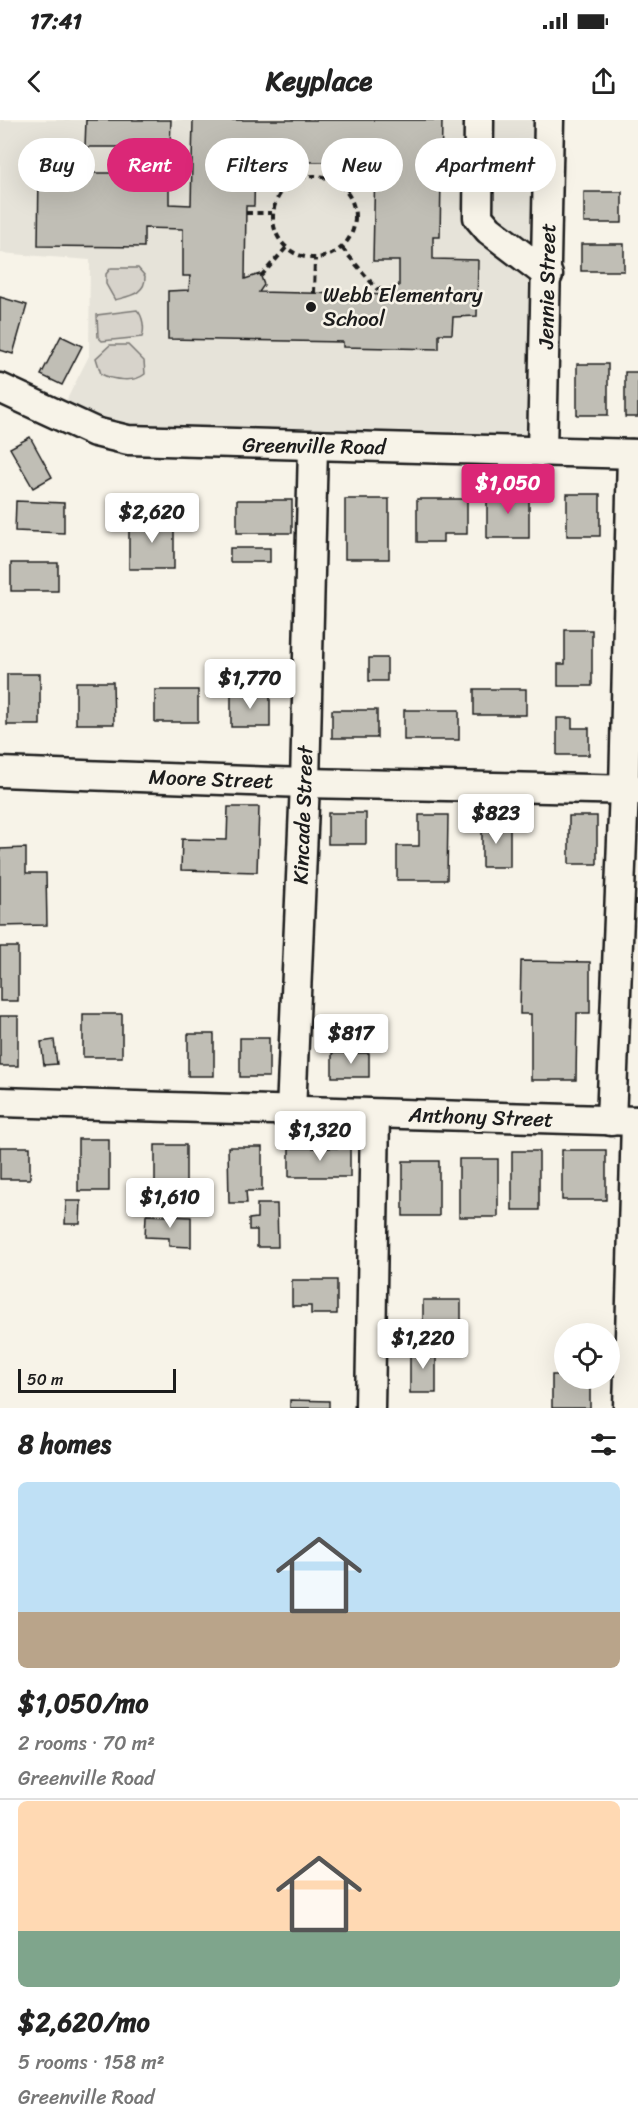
<!DOCTYPE html>
<meta charset="utf-8">
<style>
body{margin:0;font-family:Sriracha,sans-serif;background:#f6f6f6;color:#222;height:100vh;display:flex;flex-direction:column;font-size:22px;white-space:nowrap}
*{box-sizing:border-box;margin:0}
p{font-size:20px;color:#767676}
.icon{flex:none;width:33px;height:33px;fill:none;stroke:currentColor;stroke-width:2;stroke-linecap:round;stroke-linejoin:round}
.map{position:relative;height:1288px;overflow:hidden}
.details{display:flex;flex-direction:column;background:#fff;flex:1}
.details>*{flex:none}
.banner{position:absolute;left:18px;top:18px;width:603px;height:54px;display:flex;gap:12px}
.buttons{position:absolute;left:554px;top:1203px;display:grid;gap:12px}
.buttons a{display:grid;place-items:center;width:66px;height:66px;border-radius:50%;background:#fff;box-shadow:0 6px 24px #0002;font-size:30px}
.scale{position:absolute;left:18px;bottom:15px;width:158px;box-sizing:border-box;padding-left:6px;border:3px solid #1c1c1c;border-top:0;font-size:16px;line-height:21px;white-space:nowrap;color:#1c1c1c;-webkit-text-stroke:4px #f7f3e8;paint-order:stroke}
.price{position:absolute;translate:-50% -51px;padding:0 14px;border-radius:6px;background:#fff;color:#222;font-size:20px;line-height:39px;filter:drop-shadow(0 2px 3px #0008)}
.price::after{content:'';position:absolute;left:50%;top:36px;width:18px;height:14px;margin-left:-9px;background:inherit;clip-path:polygon(0 0,100% 0,50% 100%)}
.price.current{background:#db2777;color:#fff}
ul{padding:0;list-style:none}
li{display:grid;align-content:center;gap:12px;height:318px;padding:0 18px}
li+li{border-top:2px solid #e0e0e0}
li span{display:grid;place-items:center;height:186px;border-radius:9px;color:#555}
li>.icon{margin-inline-start:auto}
span .icon{width:108px;height:108px;fill:#fffc;stroke-width:1}
li b{font-size:26px}
h2{display:flex;justify-content:space-between;align-items:center;height:72px;padding:0 18px;font-size:26px}
.chip{padding:0 21px;border-radius:27px;background:#fff;box-shadow:0 6px 24px #0002;font-size:21px;line-height:54px}
.chip.current{background:#db2777;color:#fff}
.status{display:flex;justify-content:space-between;align-items:center;height:42px;padding:0 30px;background:#fff;direction:ltr}
.status svg{height:16px;fill:currentColor}
header{display:flex;justify-content:space-between;align-items:center;height:78px;padding:0 18px;background:#fff;font-size:27px;font-weight:700}
.map>svg:first-child{display:block}
</style>
<div class="status"><b>17:41</b><svg viewBox="0 0 49 12"><path d="M0 12V9h3v3zM5 12V6h3v6zM10 12V3h3v9zM15 12V0h3v12zM26 1h20v11H26zM47 4h2v5h-2z"/></svg></div>
<header><svg class="icon" aria-label="back" viewBox="0 0 24 24"><path d="M15 5l-7 7 7 7"/></svg>Keyplace<svg class="icon" aria-label="share" viewBox="0 0 24 24"><path d="M12 15V3M7 8l5-5 5 5M5 13v7h14v-7"/></svg></header>
<div class="map">
<svg width="638" height="1288" viewBox="0 0 638 1288">
<rect width="100%" height="100%" fill="#f7f3e8"/>
<filter id="ink" filterUnits="userSpaceOnUse"><feTurbulence type="fractalNoise" baseFrequency=".0167" numOctaves="2"/><feDisplacementMap in="SourceGraphic" scale="12" xChannelSelector="R" yChannelSelector="G"/><feConvolveMatrix kernelMatrix="1 2 1 2 8 2 1 2 1" color-interpolation-filters="sRGB"/></filter>
<g filter="url(#ink)">
<polygon fill="#e6e3d9" points="0,0 535,0 530,310 526,316 518,319 154,310 108,304 64,285 89,236 90,140 0,133"/>
<g fill="#d7d3cb" stroke="#7a7874" stroke-width="1.5">
<path d="M111 148H138L145 156C146 174 129 176 115 180L106 164V154Z"/>
<path d="M137 190C143 196 145 209 142 217L102 221 98 217 97 195Z"/>
<path d="M110 225H128L144 241 145 254C134 263 113 260 101 254L96 238Z"/>
</g>
<g fill="#c0beb5" stroke="#1c1c1c" stroke-width="1.5" fill-rule="evenodd">
<polygon points="86,0 171,0 170,27 85,27"/>
<path d="M193 0H442L440 117H433V139L478 140 477 196 453 197 452 214H439V229L343 227V222L168 219V171L189 170 190 156H183V109L144 108V127L38 126 39 53H169V84L191 85ZM255 41 375 43 373 141H399V166H396V175L259 172 264 165 260 154 245 159 246 86H254Z"/>
<rect x="584" y="72" width="38" height="31"/>
<rect x="581" y="124" width="43" height="27"/>
<polygon points="0,177 27,185 13,234 0,230"/>
<polygon points="61,216 82,226 62,265 41,255"/>
<rect x="577" y="244" width="31" height="51"/>
<rect x="625" y="252" width="13" height="45"/>
<polygon points="30,317 52,357 33,368 10,328"/>
<rect x="487" y="372" width="42" height="46"/>
<rect x="567" y="374" width="33" height="42"/>
<rect x="345" y="379" width="44" height="60"/>
<polygon points="417,379 467,379 467,414 443,414 443,422 417,422"/>
<rect x="237" y="380" width="55" height="33"/>
<polygon points="16,381 64,383 64,413 15,411"/>
<rect x="129" y="399" width="45" height="50"/>
<rect x="230" y="428" width="40" height="14"/>
<rect x="11" y="443" width="47" height="28"/>
<polygon points="565,510 592,510 592,566 558,566 558,544 565,544"/>
<rect x="369" y="538" width="18" height="23"/>
<rect x="7" y="554" width="33" height="51"/>
<polygon points="76,562 113,562 114,604 76,604"/>
<rect x="474" y="569" width="52" height="26"/>
<rect x="155" y="570" width="43" height="32"/>
<rect x="231" y="573" width="39" height="34"/>
<rect x="332" y="590" width="45" height="28"/>
<rect x="404" y="590" width="55" height="30"/>
<polygon points="557,598 572,598 572,608 589,608 589,635 557,635"/>
<polygon points="228,687 259,687 257,752 181,750 182,719 227,720"/>
<rect x="328" y="693" width="38" height="31"/>
<polygon points="419,695 448,695 447,760 397,760 397,726 419,726"/>
<rect x="569" y="696" width="28" height="48"/>
<rect x="482" y="702" width="28" height="45"/>
<polygon points="26,728 26,753 46,753 47,805 0,806 0,729"/>
<rect x="0" y="827" width="18" height="54"/>
<polygon points="521,841 590,842 590,893 577,893 576,960 531,960 531,894 520,894"/>
<rect x="83" y="894" width="39" height="43"/>
<rect x="0" y="896" width="18" height="50"/>
<rect x="188" y="914" width="26" height="42"/>
<rect x="240" y="918" width="29" height="39"/>
<polygon points="54,920 57,944 44,945 41,922"/>
<rect x="332" y="933" width="37" height="24"/>
<rect x="78" y="1019" width="31" height="52"/>
<rect x="155" y="1025" width="31" height="58"/>
<rect x="0" y="1027" width="30" height="32"/>
<polygon points="228,1027 262,1027 262,1071 246,1071 247,1083 229,1083"/>
<rect x="289" y="1028" width="61" height="29"/>
<rect x="562" y="1030" width="44" height="50"/>
<rect x="512" y="1031" width="27" height="59"/>
<rect x="459" y="1039" width="39" height="58"/>
<rect x="403" y="1041" width="36" height="55"/>
<polygon points="66,1081 81,1081 80,1104 65,1104"/>
<polygon points="257,1084 277,1084 278,1127 257,1127 257,1110 249,1110 249,1099 257,1098"/>
<polygon points="146,1095 191,1097 191,1127 169,1126 169,1118 145,1117"/>
<polygon points="292,1160 337,1160 337,1194 311,1194 311,1186 292,1186"/>
<rect x="423" y="1180" width="38" height="29"/>
<rect x="410" y="1228" width="26" height="45"/>
<polygon points="552,1255 564,1255 564,1258 590,1258 590,1288 552,1288"/>
<polygon points="290,1280 329,1281 329,1288 290,1288"/>
</g>
<g fill="none" stroke-linecap="round" stroke-linejoin="round">
<defs>
<g id="minor">
<polyline points="479,0 478,97 489,110 548,155"/>
<polyline points="0,268 95,312 128,320 638,334"/>
<polyline points="542,332 549,0"/>
<polyline points="0,652 305,663 638,670"/>
<polyline points="0,982 638,1001"/>
<polyline points="291,992 305,663 313,326"/>
<polyline points="611,1001 624,669 632,334"/>
<polyline points="370,1288 375,994"/>
<polyline points="628,1288 636,1001"/>
</g>
</defs>
<use href="#minor" stroke="#1c1c1c" stroke-width="33"/>
<g stroke="#1c1c1c" stroke-width="4" stroke-dasharray="6 4.5" stroke-linecap="butt">
<circle cx="314" cy="97" r="41"/>
<polyline points="287,65 287,41"/>
<polyline points="346,71 369,49 369,43"/>
<polyline points="246,93 272,93"/>
<polyline points="342,128 377,169 396,170"/>
<polyline points="261,156 286,128"/>
<polyline points="314,173 315,139"/>
</g>
<use href="#minor" stroke="#f7f3e8" stroke-width="28"/>
</g>
</g>
<circle fill="#1c1c1c" stroke="#f7f3e8" stroke-width="2" cx="311" cy="187" r="6"/>
<g text-anchor="middle" dominant-baseline="central" stroke-width="5" stroke-linejoin="round" paint-order="stroke">
<g font-size="21" fill="#1c1c1c" stroke="#f7f3e8">
<text transform="translate(547 166) rotate(-89)">Jennie Street</text>
<text transform="translate(314 326) rotate(1)">Greenville Road</text>
<text transform="translate(211 659) rotate(2)">Moore Street</text>
<text transform="translate(303 695) rotate(-88)">Kincade Street</text>
<text transform="translate(481 997) rotate(2)">Anthony Street</text>
</g>
<g font-size="21" fill="#1c1c1c" stroke="#f7f3e8" text-anchor="start">
<text x="323" y="175">Webb Elementary<tspan x="323" dy="24">School</tspan></text>
</g>
</g>
</svg>
<div class="buttons">
<a><svg class="icon" aria-label="locate" viewBox="0 0 24 24"><circle cx="12" cy="12" r="6"/><path d="M12 2v4M12 18v4M2 12h4M18 12h4"/></svg></a>
</div>
<div class="scale">50 m</div>
<b class="price current" style="left:508px;top:395px">$1,050</b>
<b class="price" style="left:152px;top:424px">$2,620</b>
<b class="price" style="left:250px;top:590px">$1,770</b>
<b class="price" style="left:496px;top:725px">$823</b>
<b class="price" style="left:351px;top:945px">$817</b>
<b class="price" style="left:320px;top:1042px">$1,320</b>
<b class="price" style="left:170px;top:1109px">$1,610</b>
<b class="price" style="left:423px;top:1250px">$1,220</b>
<div class="banner">
<a class="chip">Buy</a>
<a class="chip current">Rent</a>
<a class="chip">Filters</a>
<a class="chip">New</a>
<a class="chip">Apartment</a>
</div>
</div>
<section class="details">
<h2>8 homes<svg class="icon" aria-label="filters" viewBox="0 0 24 24"><path d="M4 7h16M4 17h16"/><circle cx="9" cy="7" r="2"/><circle cx="15" cy="17" r="2"/></svg></h2>
<ul>
<li><span style="background:linear-gradient(#bfe0f5 70%,#b9a48a 0)"><svg class="icon" aria-label="home" viewBox="0 0 24 24"><path d="M3 11l9-7 9 7M6 9v11h12V9"/></svg></span><div><b>$1,050/mo</b><p>2 rooms · 70 m²</p><p>Greenville Road</p></div></li>
<li><span style="background:linear-gradient(#ffd9b3 70%,#7fa58c 0)"><svg class="icon" aria-label="home" viewBox="0 0 24 24"><path d="M3 11l9-7 9 7M6 9v11h12V9"/></svg></span><div><b>$2,620/mo</b><p>5 rooms · 158 m²</p><p>Greenville Road</p></div></li>
</ul>
</section>
